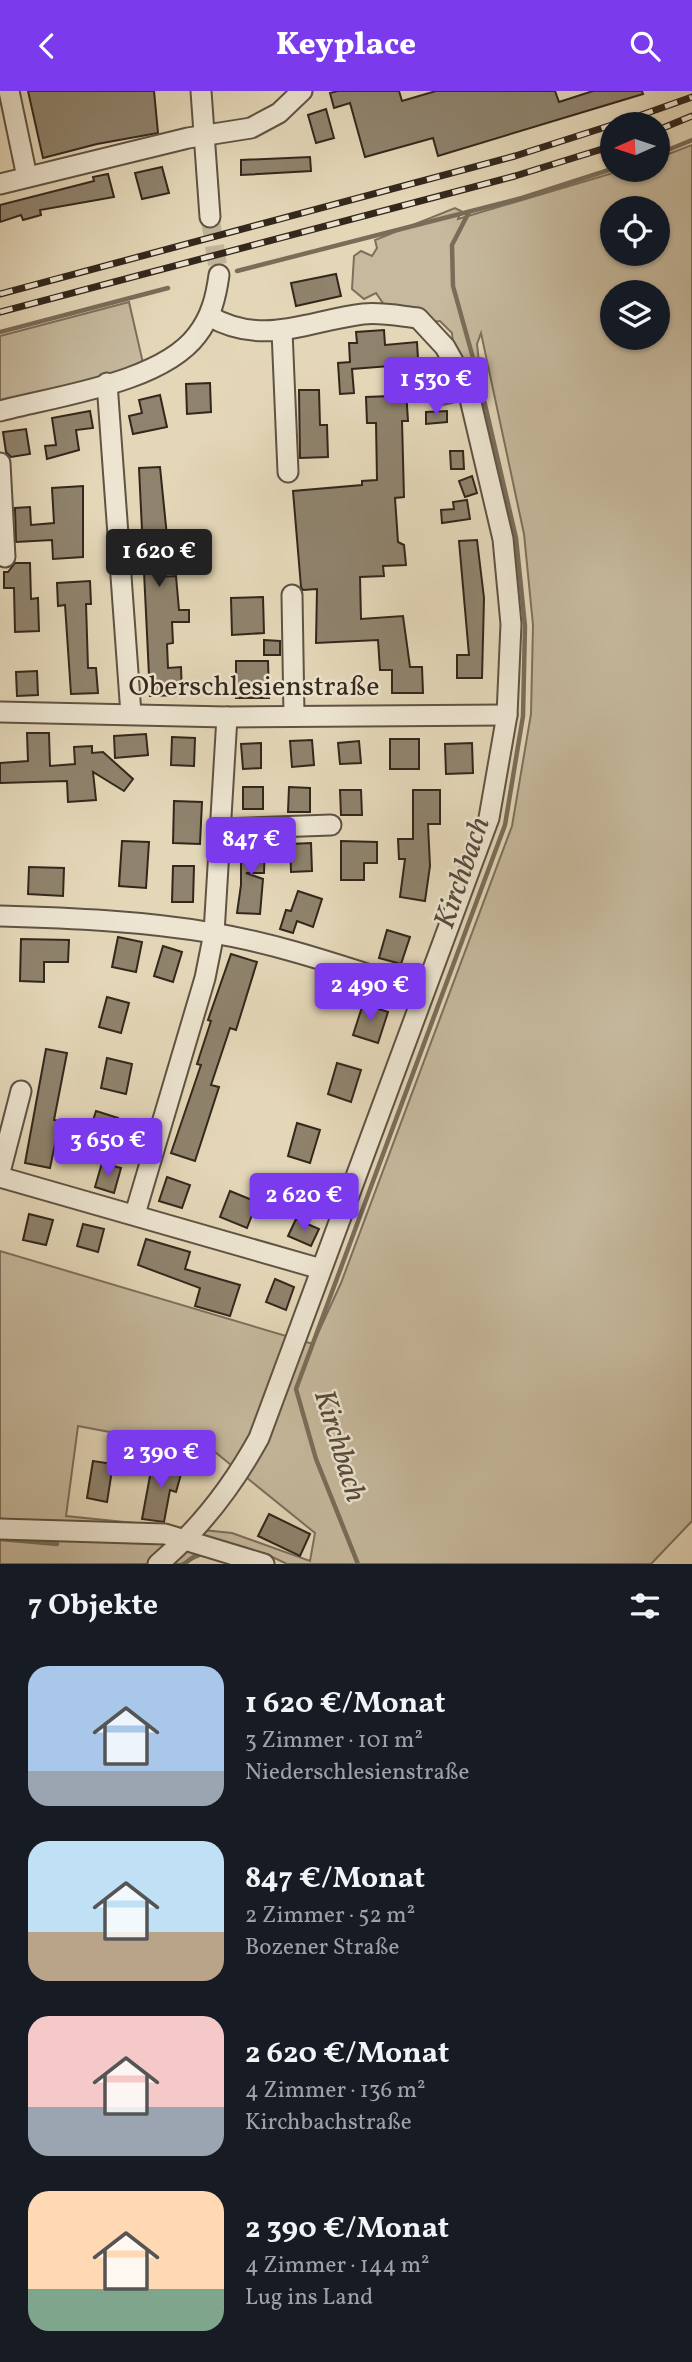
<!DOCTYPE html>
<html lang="de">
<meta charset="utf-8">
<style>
body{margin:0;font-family:Vollkorn,serif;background:#20242c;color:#f1f3f6;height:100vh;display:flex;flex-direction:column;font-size:26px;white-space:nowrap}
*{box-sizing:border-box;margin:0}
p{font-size:23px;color:#9ea1a6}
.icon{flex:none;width:38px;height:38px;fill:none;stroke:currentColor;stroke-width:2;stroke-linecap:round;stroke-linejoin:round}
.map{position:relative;height:1473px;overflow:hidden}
.details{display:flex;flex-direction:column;background:#171b24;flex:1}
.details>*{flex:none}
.needle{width:46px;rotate:267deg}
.buttons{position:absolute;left:600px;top:21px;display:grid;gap:14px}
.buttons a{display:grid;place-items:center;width:70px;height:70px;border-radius:50%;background:#171b24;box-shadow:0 2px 5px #0004;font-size:35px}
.price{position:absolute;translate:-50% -60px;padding:0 16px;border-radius:7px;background:#7c3aed;color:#fff;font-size:23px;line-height:46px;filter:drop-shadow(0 2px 4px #0008)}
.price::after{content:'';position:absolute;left:50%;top:42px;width:21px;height:16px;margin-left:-10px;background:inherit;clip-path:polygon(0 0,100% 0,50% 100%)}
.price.selected{background:#222;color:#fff}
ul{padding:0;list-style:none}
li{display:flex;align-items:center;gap:21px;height:175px;padding:0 28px}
li span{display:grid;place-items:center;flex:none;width:196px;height:140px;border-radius:21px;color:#555}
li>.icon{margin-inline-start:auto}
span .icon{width:84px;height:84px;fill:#fffc;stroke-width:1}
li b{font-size:30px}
h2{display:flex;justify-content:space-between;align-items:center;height:84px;padding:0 28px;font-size:30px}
header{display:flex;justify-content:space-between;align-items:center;height:91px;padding:0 28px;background:#7c3aed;color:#fff;font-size:32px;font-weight:800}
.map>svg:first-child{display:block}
</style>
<header><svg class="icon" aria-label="back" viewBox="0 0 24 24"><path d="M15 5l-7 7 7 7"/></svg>Keyplace<svg class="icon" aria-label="search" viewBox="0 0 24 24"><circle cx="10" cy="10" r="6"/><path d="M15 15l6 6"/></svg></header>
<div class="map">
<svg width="692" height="1473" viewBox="0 0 692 1473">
<rect width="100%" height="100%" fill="#e4d7b8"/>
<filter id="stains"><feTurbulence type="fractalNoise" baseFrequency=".00286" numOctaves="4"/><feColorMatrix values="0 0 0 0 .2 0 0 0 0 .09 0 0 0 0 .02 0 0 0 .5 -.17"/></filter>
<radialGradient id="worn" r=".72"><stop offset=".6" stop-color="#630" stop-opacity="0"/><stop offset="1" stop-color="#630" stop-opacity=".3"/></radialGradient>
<g fill="#c6b99d" stroke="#7c705c" stroke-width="2" fill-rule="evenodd">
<path d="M692 54V1430L651 1473H287L266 1463 226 1454 181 1473H0V1160L313 1253 341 1192 512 735 531 623 533 534 524 443 481 242 477 253 479 271 467 278 448 273 456 311 443 314 445 303 437 300 422 304 415 289 433 268 454 261 452 242 440 230 429 231 389 221 376 202 364 208 352 198 354 165 361 160 372 165 377 157 375 149 455 117 461 120 458 128 623 79H658V67ZM612 117H658V163H612ZM612 201H658V247H612ZM78 1335 215 1361 315 1442 310 1470 232 1442 66 1425Z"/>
<polygon points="129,211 143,272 107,285 0,313 0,245"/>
</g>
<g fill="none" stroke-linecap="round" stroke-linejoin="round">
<g stroke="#796d5a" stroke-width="4.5">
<polyline points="658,63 692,49"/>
<polyline points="237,180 522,107 612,78"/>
<polyline points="0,241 168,197"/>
<polyline points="0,1448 57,1453"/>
<polyline points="184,1473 196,1464"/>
<polyline points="358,1473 316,1368 296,1298 505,734 523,625 525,535 516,447 480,292 453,195 452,154 469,121"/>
</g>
</g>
<g fill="#8f836d" stroke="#33271c" stroke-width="2">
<polygon points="28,0 154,0 158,42 97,53 43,67"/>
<polygon points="338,0 399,0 402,10 436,0 555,0 559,11 593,0 642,0 643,3 438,65 433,47 365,66 350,12 334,17 330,2"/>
<polygon points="326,18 334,47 316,52 308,24"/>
<polygon points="310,66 311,80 241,84 241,69"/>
<polygon points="162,76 169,102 142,108 135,82"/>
<polygon points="108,83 114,106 40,119 41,124 23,129 21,124 0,131 0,114 94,90 93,86"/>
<polygon points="336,183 341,205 296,215 291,192"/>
<polygon points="384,239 385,254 417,251 418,268 404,269 408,330 402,330 404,406 395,407 398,451 404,454 406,474 383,475 384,485 360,486 361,528 403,525 410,576 422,576 423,602 392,602 392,579 380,579 378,549 316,552 317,498 303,499 301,496 293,400 362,394 362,390 377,389 376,332 367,332 366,306 391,305 390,275 352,278 354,302 340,303 338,272 350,271 349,252 357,252 356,241"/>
<polygon points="210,292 211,321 187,323 186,293"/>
<polygon points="299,299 319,299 320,334 327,334 328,366 300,367"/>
<polygon points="160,304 167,336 133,343 129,325 142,322 139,309"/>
<polygon points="90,320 93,337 76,339 79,359 47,368 45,355 56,354 52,327"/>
<polygon points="447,320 447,331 426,333 426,321"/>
<polygon points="26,338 30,363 11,366 6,361 3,341"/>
<polygon points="450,360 463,360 464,378 451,378"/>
<polygon points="160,376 168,455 155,456 157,486 176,485 179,519 189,519 189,531 172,531 173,552 167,553 168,577 181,576 182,604 150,605 139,377"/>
<polygon points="472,385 477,402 465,406 459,390"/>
<polygon points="83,395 83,466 53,468 52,449 16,451 15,417 30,416 31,434 54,432 52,397"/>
<polygon points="467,409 470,428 442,432 441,419 454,418 453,411"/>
<polygon points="477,449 484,507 482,587 457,587 457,564 469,564 459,450"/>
<polygon points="15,472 30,472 31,508 38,507 39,540 15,541 14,497 4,497 4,481 8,481"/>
<polygon points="90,490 91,513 86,513 88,577 96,577 98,602 71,603 65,514 58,515 57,492"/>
<polygon points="263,506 264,542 232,544 231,507"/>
<polygon points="264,549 280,550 280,564 264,564"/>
<polygon points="236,570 268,570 269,607 236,607"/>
<polygon points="37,580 38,604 17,605 16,581"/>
<polygon points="27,642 49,642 50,675 75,673 74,656 92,655 92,662 103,661 133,688 124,700 93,681 96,709 68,711 67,690 0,692 0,672 28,670"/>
<polygon points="146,643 148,664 115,667 114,645"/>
<polygon points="172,646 195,647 194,675 171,674"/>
<rect x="390" y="648" width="29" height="30"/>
<polygon points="312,649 314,674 292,676 290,650"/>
<polygon points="359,650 361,672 340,673 338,652"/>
<polygon points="261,652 261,677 243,678 241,653"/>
<polygon points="472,652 473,682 446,683 445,653"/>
<rect x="243" y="696" width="20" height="22"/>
<polygon points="289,696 310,697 310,721 288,721"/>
<polygon points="340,699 361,699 362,724 341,724"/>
<polygon points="413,699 440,699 440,733 428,733 430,775 425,810 400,806 405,768 399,768 398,748 413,748"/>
<polygon points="174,710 202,711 200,753 173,752"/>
<polygon points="265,749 264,782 246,782 263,788 260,823 237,822 241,794 241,750"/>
<polygon points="122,750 149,751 146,797 119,795"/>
<polygon points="341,750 377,751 377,772 364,772 364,789 341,789"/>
<polygon points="311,752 312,780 291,781 290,753"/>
<polygon points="173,775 194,775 193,811 172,811"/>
<polygon points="29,776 64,777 63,805 28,803"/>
<polygon points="298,800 322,808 313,836 297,830 293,842 280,838 286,819 291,820"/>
<polygon points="387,839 410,846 401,873 379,867"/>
<polygon points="118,846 142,851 136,881 112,876"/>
<polygon points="21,848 69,849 68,871 44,871 44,891 20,890"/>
<polygon points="163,855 182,861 173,891 154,885"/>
<polygon points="231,863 257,871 236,939 230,937 211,994 219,996 195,1070 171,1062 201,974 197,973 211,930 208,929"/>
<polygon points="107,906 129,912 121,942 99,936"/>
<polygon points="363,913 388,921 378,952 353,944"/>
<polygon points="46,958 67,962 54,1029 60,1030 50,1077 25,1072"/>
<polygon points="107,967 132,973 126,1003 101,997"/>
<polygon points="337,972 361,979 351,1011 328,1003"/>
<polygon points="96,1020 118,1027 110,1052 88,1045"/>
<polygon points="297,1032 320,1039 310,1072 288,1065"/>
<polygon points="102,1072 121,1077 114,1102 95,1096"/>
<polygon points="167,1086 190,1094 182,1117 159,1110"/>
<polygon points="230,1100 257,1111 247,1137 220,1126"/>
<polygon points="29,1123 53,1129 46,1154 23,1149"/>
<polygon points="296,1128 319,1138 311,1155 288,1145"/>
<polygon points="83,1133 104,1138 98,1161 77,1155"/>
<polygon points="146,1148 190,1161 185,1178 240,1194 230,1225 195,1215 200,1197 138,1174"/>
<polygon points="275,1188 294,1196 286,1219 266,1211"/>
<polygon points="153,1369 183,1376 176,1401 170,1399 164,1431 142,1428"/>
<polygon points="93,1370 113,1373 107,1411 87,1407"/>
<polygon points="269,1423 310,1443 300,1465 258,1445"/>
</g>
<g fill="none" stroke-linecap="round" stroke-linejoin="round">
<polyline stroke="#c1b499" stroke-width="19" stroke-dasharray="19 10" stroke-linecap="butt" points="210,126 219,184"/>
<defs>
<g id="minor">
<polyline points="9,0 27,86"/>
<polyline points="201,0 210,126"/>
<polyline points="0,93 188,47 251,37 279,22 302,0"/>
<polyline points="282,240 288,381"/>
<polyline points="107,292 131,623"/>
<path d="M0 320C56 305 161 292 197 244 211 226 216 206 219 184"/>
<polyline points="0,372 5,466"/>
<polyline points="292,504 294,625"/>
<polyline points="0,621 227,626 507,624"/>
<polyline points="222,738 331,734"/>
<path d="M0 825C71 827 143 830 213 842 285 854 355 880 424 901"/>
<polyline points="0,1081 21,1000"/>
<polyline points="0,1086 321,1178"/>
<polyline points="135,1123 205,887 214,842 227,626"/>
<polyline points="0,1438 165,1443 264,1473"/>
<path d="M158 1473C201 1437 232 1396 259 1347L489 727 507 624 511 533 503 448 467 295 445 256 418 227C400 225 381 221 363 223 307 230 263 256 209 225"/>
</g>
</defs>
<use href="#minor" stroke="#5f5343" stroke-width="23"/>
<use href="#minor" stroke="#ede5d1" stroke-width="19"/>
<defs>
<g id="rail">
<polyline points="616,33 692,6"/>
<polyline points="658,39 692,25"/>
<polyline points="0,203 515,65 612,34"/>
<polyline points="0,221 515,85 612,55"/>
</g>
</defs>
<use href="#rail" stroke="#33271c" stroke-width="7"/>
<use href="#rail" stroke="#ede5d1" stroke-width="4.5" stroke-dasharray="13" stroke-linecap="butt"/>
</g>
<g text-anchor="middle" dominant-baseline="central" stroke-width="5" stroke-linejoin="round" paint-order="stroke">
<g font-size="28" fill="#33271c" stroke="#ede5d1">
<text x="254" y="596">Oberschlesienstraße</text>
</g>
<g font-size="30" font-style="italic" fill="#564a3b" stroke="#ede5d1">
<text transform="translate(463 782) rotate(-71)">Kirchbach</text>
<text transform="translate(339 1355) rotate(73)">Kirchbach</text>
</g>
</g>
<rect width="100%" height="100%" filter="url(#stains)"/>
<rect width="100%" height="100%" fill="url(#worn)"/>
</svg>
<div class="buttons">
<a><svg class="needle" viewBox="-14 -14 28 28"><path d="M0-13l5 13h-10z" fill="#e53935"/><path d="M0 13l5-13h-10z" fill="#9ea1a6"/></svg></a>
<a><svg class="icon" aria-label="locate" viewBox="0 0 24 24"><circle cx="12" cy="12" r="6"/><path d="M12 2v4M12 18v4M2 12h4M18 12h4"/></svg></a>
<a><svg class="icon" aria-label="layers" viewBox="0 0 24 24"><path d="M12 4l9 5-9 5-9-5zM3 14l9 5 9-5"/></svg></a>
</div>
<b class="price" style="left:436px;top:326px">1 530 €</b>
<b class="price selected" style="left:159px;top:498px">1 620 €</b>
<b class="price" style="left:251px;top:786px">847 €</b>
<b class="price" style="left:370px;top:932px">2 490 €</b>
<b class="price" style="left:108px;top:1087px">3 650 €</b>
<b class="price" style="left:304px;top:1142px">2 620 €</b>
<b class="price" style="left:161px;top:1399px">2 390 €</b>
</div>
<section class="details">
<h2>7 Objekte<svg class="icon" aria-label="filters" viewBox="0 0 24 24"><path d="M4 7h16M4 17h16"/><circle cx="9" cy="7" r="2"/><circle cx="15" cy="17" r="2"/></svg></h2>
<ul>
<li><span style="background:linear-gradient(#a9c7e8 75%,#9aa5b1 0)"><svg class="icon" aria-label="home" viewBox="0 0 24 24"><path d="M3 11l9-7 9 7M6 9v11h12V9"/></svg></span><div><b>1 620 €/Monat</b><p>3 Zimmer · 101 m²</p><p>Niederschlesienstraße</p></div></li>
<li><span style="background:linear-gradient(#bfe0f5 65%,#b9a48a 0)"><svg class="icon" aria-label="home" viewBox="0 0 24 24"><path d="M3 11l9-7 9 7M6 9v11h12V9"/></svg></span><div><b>847 €/Monat</b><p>2 Zimmer · 52 m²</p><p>Bozener Straße</p></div></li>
<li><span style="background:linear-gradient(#f6c9c9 65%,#9aa5b1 0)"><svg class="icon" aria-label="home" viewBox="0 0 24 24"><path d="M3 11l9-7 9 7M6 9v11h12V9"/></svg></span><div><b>2 620 €/Monat</b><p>4 Zimmer · 136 m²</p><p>Kirchbachstraße</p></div></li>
<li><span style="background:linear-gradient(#ffd9b3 70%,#7fa58c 0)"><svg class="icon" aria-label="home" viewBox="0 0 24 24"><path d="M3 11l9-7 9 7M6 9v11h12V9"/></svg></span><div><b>2 390 €/Monat</b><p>4 Zimmer · 144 m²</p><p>Lug ins Land</p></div></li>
</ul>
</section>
